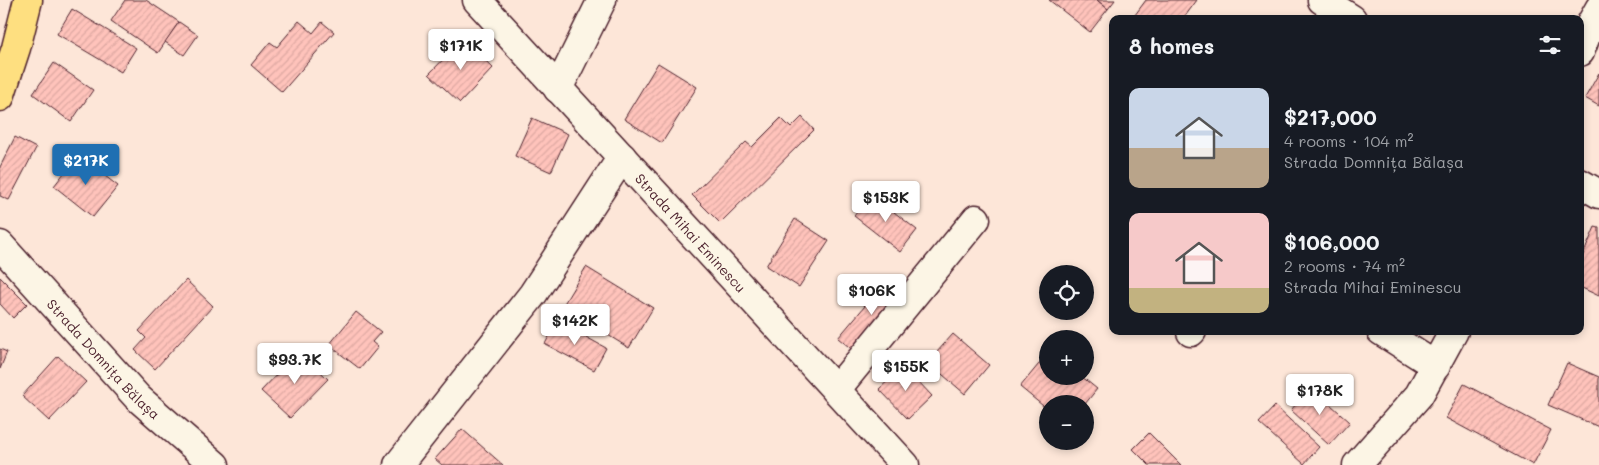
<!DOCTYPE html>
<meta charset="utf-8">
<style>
body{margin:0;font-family:Mali,sans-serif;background:#20242c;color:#f1f3f6;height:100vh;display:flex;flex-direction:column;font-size:19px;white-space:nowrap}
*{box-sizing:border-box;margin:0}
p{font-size:16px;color:#9ea1a6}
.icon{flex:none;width:28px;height:28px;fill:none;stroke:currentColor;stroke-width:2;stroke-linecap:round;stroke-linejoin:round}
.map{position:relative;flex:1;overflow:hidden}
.side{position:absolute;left:1109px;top:15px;width:475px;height:320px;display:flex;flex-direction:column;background:#171b24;border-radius:10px;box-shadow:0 2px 8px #0003}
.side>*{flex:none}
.fabs{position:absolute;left:1039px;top:265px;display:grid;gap:10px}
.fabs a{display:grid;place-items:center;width:55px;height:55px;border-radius:50%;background:#171b24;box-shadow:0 2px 8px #0003;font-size:25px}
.price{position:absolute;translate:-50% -42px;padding:0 11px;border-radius:5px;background:#fff;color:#222;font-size:16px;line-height:32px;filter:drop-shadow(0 1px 2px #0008)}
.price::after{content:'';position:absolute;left:50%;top:30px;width:15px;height:11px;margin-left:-8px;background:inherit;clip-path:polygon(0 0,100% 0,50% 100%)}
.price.current{background:#1f6fb2;color:#fff}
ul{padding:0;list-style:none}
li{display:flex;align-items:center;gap:15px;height:125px;padding:0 20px}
li span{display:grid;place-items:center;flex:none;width:140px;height:100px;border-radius:10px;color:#555}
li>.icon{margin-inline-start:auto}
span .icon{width:60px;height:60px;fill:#fffc;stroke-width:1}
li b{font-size:21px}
h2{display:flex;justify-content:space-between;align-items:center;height:60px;padding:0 20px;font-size:21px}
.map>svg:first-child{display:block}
</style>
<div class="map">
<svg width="1599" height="465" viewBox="0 0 1599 465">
<defs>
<pattern id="building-hatch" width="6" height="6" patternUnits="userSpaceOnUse" patternTransform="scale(1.25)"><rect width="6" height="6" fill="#ffc3bb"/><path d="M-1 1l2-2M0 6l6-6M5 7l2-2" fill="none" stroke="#dca7a1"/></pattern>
</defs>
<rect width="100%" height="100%" fill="#fde6d8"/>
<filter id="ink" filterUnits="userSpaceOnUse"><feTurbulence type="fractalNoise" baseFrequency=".02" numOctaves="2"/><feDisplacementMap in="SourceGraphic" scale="10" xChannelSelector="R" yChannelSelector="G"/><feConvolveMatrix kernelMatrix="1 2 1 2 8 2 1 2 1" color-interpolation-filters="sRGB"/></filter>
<g filter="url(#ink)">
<g fill="url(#building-hatch)" stroke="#4a1f2b">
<polygon points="125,0 146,0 179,22 158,53 111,21"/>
<polygon points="1049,0 1097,0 1108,9 1090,32"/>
<polygon points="1097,0 1115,0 1108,9"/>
<polygon points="1146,0 1197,0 1183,19 1132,19"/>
<polygon points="72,9 136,48 121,72 57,34"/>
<polygon points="299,21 313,33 322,22 334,32 282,92 251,65 270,42 277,47"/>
<polygon points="179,22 198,35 184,55 165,42"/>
<polygon points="463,39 493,68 460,103 429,74"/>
<polygon points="54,63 93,90 71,122 33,94"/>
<polygon points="658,63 697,87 662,143 624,119"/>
<polygon points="1599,73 1599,106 1585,98"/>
<polygon points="802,117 814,130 720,223 692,195 746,142 752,147 781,118 791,128"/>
<polygon points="532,118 568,134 551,172 515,156"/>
<polygon points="15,137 36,148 9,200 0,196 0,167"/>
<polygon points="78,155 118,186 93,217 54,186"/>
<polygon points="871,194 917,230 900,252 854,216"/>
<polygon points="795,219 829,241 799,287 766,266"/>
<polygon points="1595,227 1599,228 1599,296 1580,287 1580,262"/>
<polygon points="586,267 653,308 629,348 562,307"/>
<polygon points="0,277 27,304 13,318 0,304"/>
<polygon points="881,278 905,298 859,355 838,338 865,306 861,302"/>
<polygon points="186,280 213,306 155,369 135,350 146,338 139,331"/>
<polygon points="356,312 381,332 372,342 378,347 360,369 329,345"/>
<polygon points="557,321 606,348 594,370 545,344"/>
<polygon points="953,334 989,365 965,394 928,362"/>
<polygon points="0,349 7,352 0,369"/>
<polygon points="299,351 328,379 290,418 261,391"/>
<polygon points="1048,353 1048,376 1081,376 1097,389 1085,404 1048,404 1048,410 1020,387"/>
<polygon points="58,356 86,382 49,421 22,396"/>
<polygon points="1567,363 1599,377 1599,427 1548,405"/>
<polygon points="904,366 932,396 908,419 879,389"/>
<polygon points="1464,384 1551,430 1533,465 1446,418"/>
<polygon points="1311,387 1350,422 1329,445 1291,410"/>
<polygon points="1275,406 1319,447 1304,464 1259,423"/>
<polygon points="462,429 503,465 442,465 435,459"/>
<polygon points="1149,433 1181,465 1149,465 1133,449"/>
</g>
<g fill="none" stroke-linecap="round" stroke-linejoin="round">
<defs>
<g id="minor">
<path id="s1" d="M477 0 905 465"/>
<polyline points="1322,0 1352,19"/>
<polyline points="1580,52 1590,25 1599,9"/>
<polyline points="558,89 602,0"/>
<polyline points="1580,183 1599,194"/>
<path id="s2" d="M0 245 138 398 215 465"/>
<polyline points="1381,331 1436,366"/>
<polyline points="1191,332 1192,331"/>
<polyline points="836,390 976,219"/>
<polyline points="398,465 533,294 622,157"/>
<polyline points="1357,465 1419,395 1454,331"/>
</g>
<polyline id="major" points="0,97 16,48 28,0"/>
</defs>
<use href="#minor" stroke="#4a1f2b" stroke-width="31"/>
<use href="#major" stroke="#4a1f2b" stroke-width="31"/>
<use href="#minor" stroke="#fcf5e5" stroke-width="28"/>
<use href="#major" stroke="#fedf80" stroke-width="28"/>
</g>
</g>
<g text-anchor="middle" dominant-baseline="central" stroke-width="5" stroke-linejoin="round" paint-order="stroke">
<g font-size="14" fill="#4a1f2b" stroke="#fcf5e5">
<text stroke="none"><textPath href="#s1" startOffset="316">Strada Mihai Eminescu</textPath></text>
<text stroke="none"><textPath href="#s2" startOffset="154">Strada Domnița Bălașa</textPath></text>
</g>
</g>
</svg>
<div class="fabs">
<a><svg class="icon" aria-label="locate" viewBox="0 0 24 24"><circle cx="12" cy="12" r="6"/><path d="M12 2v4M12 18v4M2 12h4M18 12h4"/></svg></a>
<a>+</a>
<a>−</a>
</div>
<b class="price" style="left:461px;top:71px">$171K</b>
<b class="price current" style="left:86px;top:186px">$217K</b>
<b class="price" style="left:886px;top:223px">$153K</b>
<b class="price" style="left:872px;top:316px">$106K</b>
<b class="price" style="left:575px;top:346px">$142K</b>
<b class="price" style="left:295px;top:385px">$93.7K</b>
<b class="price" style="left:906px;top:392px">$155K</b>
<b class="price" style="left:1320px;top:416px">$178K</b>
<section class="side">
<h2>8 homes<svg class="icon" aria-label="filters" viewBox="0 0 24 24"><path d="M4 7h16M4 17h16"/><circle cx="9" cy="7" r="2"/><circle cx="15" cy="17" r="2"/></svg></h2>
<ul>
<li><span style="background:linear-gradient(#c9d6e8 60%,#b9a48a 0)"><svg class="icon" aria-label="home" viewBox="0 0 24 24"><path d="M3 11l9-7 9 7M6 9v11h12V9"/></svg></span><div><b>$217,000</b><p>4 rooms · 104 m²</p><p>Strada Domnița Bălașa</p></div></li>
<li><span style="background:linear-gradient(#f6c9c9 75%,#c2b280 0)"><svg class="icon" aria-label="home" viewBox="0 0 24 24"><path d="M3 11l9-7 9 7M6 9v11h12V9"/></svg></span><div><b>$106,000</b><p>2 rooms · 74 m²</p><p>Strada Mihai Eminescu</p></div></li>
</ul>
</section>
</div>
